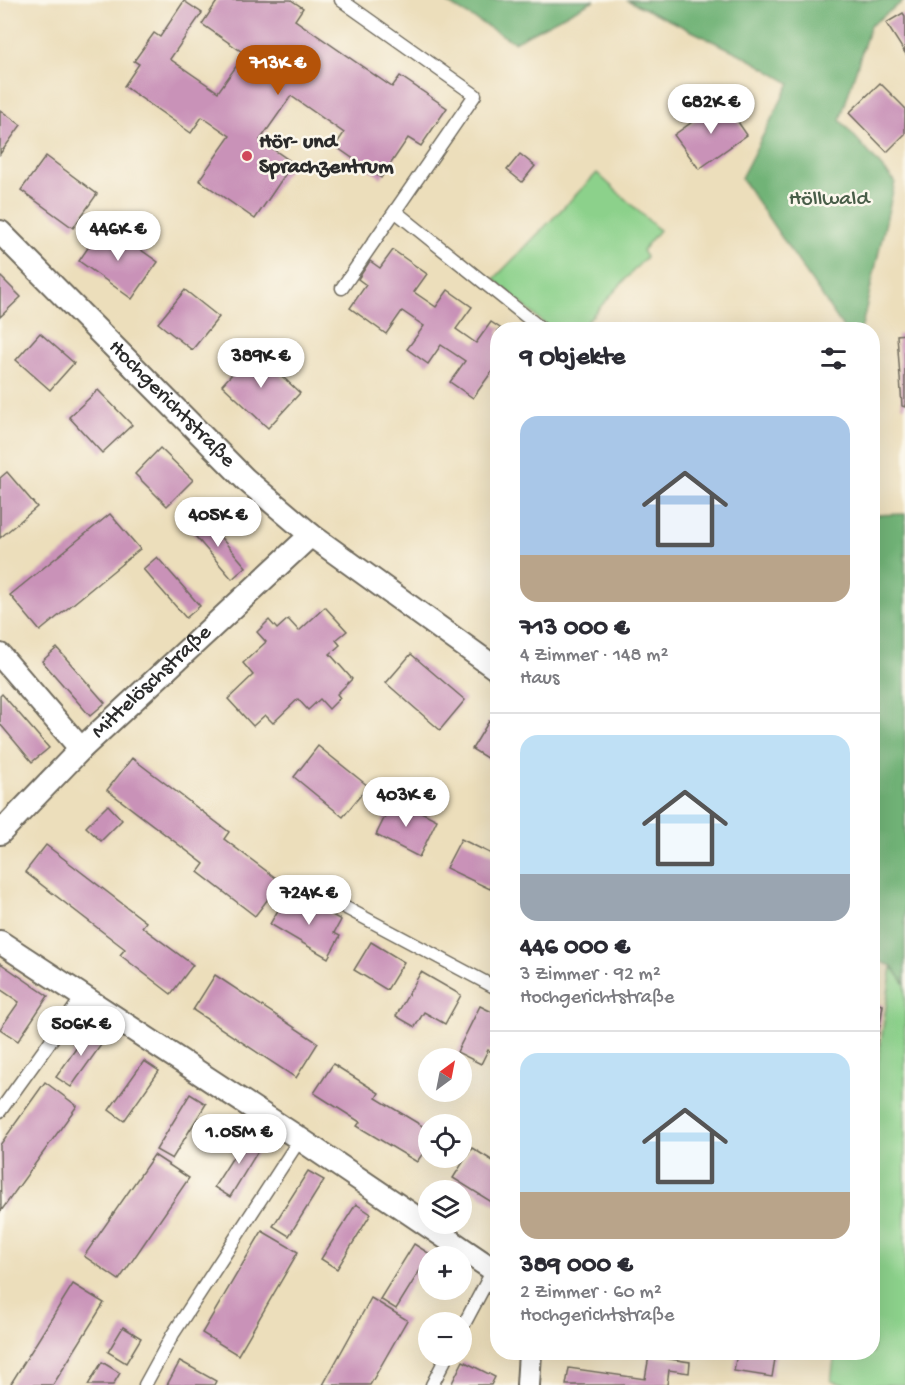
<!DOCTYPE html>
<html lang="de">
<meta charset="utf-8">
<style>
body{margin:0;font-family:"Gochi Hand",sans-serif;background:#f2f2f3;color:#2b2b33;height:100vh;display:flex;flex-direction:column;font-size:22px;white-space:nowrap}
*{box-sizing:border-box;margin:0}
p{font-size:20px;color:#7c7c81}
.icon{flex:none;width:33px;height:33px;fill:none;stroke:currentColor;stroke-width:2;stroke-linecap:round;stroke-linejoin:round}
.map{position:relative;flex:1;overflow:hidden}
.sheet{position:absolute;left:490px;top:322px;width:390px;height:1038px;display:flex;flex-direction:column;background:#fff;border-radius:24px;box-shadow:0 6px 24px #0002}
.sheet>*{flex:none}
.needle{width:39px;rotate:32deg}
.controls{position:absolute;left:418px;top:1048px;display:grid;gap:12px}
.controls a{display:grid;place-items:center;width:54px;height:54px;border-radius:50%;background:#fff;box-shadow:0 6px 24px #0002;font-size:30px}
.price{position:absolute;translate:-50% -51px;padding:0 14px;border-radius:21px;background:#fff;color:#222;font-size:20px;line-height:39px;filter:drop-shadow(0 2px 3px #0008)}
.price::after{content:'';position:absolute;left:50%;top:36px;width:18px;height:14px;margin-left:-9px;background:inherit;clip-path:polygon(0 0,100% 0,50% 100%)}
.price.active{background:#b45309;color:#fff}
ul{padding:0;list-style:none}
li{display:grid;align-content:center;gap:12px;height:318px;padding:0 30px}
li+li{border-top:2px solid #e1e1e2}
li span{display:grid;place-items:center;height:186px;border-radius:18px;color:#555}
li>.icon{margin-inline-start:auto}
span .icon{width:108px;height:108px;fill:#fffc;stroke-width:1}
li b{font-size:26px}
h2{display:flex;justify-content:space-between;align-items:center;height:72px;padding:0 30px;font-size:26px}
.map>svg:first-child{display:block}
</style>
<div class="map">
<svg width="905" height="1385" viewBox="0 0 905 1385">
<rect width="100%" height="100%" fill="#fbf7ec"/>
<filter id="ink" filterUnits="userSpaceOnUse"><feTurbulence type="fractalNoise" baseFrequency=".0167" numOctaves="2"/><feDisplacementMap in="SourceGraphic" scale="12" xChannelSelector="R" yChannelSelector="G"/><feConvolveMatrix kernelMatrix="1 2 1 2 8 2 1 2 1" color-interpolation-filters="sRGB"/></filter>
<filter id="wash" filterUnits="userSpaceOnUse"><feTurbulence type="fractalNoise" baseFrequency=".008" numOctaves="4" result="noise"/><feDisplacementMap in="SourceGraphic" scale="24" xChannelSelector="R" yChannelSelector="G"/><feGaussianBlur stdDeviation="1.35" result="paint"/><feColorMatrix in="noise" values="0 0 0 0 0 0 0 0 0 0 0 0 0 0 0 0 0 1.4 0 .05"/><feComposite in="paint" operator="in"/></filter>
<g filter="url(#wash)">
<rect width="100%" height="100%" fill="#ecdebb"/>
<g fill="#8cd18b" stroke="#5c7e5b" stroke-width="1.5">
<polygon points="597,173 659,230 642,251 646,257 579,330 551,330 494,279"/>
<polygon points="892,966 905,984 905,1385 847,1385 831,1381 835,1353 873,1353 873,1098"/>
</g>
<g fill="#71b377" stroke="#4e6f51" stroke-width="1.5">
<polygon points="442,0 594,0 514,42"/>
<polygon points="627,0 905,0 870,26 840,120 895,182 861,330 845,330 741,178 790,83 744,56"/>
<polygon points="905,514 905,984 892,966 873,959 873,515"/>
</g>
<g id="blocks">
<g fill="#c992b8">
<polygon points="218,0 291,0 303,8 295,20 392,87 400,76 447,108 421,146 408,138 381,178 335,146 344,133 291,96 260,140 293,163 255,219 199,180 230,136 202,117 191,133 124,86 139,64 134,61 154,33 160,37 184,1 202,13 170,59 218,92 245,54 202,24"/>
<polygon points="903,13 905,16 905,53 886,23"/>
<polygon points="880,83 905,108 905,134 887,152 849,113"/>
<polygon points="723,100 747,135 699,169 674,135"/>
<polygon points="0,110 21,125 0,154"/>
<polygon points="520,154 535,166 522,182 507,170"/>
<polygon points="46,156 97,194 73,228 21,190"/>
<polygon points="104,224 158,262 132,299 79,261"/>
<polygon points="393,250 427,274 414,292 436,307 448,290 472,307 456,329 476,343 491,322 503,330 498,330 498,363 473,398 450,382 465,361 441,345 428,364 407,349 424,326 402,311 386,334 350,308 366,285 358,279 370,261 380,268"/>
<polygon points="0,276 21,297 0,317"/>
<polygon points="185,290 219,317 192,350 158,323"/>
<polygon points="40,333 74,363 50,390 16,360"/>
<polygon points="905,334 905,407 902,406 897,335"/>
<polygon points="254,350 300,393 268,428 222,385"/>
<polygon points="98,390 132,425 102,453 69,417"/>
<polygon points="160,448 193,480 167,506 135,474"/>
<polygon points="7,472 37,507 0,538 0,478"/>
<polygon points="110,514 140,549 40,631 10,595"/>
<polygon points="204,518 246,567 232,579 190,530"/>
<polygon points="157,557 200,606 186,618 143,569"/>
<polygon points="325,607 347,631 336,640 340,645 330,654 352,679 337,694 340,698 329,709 320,699 308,710 298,699 273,723 265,715 253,726 228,699 253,675 243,663 266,642 257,632 269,620 277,629 288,619 299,631"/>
<polygon points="57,648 105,703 90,716 42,661"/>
<polygon points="411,654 465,700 440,730 386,683"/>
<polygon points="2,694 49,748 32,762 0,724 0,696"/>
<polygon points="489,721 498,726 498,765 472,749"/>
<polygon points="318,746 368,786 343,817 294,777"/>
<polygon points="132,758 229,832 224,839 281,882 255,916 198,872 204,864 107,790"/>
<polygon points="394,798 437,820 419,857 376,835"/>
<polygon points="108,805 122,820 101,841 86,827"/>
<polygon points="461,839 498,857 498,872 490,889 446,868"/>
<polygon points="46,845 146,922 142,927 193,965 171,994 120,955 125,949 25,872"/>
<polygon points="299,896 341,920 334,933 340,936 328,958 270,924 281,905 291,911"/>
<polygon points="371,942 404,962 387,990 354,970"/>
<polygon points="0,963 48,996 18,1041 0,1029 19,1002 0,989"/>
<polygon points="421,972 461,995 445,1024 424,1012 415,1027 396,1016"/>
<polygon points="215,975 318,1043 296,1078 193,1010"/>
<polygon points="873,1003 883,1005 874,1062 873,1062"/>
<polygon points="480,1006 498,1015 498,1055 488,1050 481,1064 457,1052"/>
<polygon points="91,1027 106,1038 71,1087 56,1077"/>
<polygon points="144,1061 159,1071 124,1121 109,1110"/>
<polygon points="333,1064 379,1093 376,1098 429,1130 429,1144 417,1162 357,1126 360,1122 314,1093"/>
<polygon points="45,1082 77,1106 1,1211 0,1145"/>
<polygon points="190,1094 206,1104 172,1159 156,1150"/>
<polygon points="249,1132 264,1141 230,1197 214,1187"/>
<polygon points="472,1148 498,1164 498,1206 453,1178"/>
<polygon points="154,1155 189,1178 119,1280 84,1256"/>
<polygon points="308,1171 324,1180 289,1236 273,1226"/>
<polygon points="356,1204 371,1214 337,1269 321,1259"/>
<polygon points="262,1231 298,1252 238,1355 202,1333"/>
<polygon points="414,1244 430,1254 396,1309 380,1299"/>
<polygon points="73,1284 104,1303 53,1385 10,1385"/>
<polygon points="371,1298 407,1320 370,1385 323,1385"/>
<polygon points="123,1327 141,1338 126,1363 108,1352"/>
<polygon points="737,1353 776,1353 772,1377 734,1371"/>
<polygon points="649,1356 690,1362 689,1373 669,1370 667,1385 566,1385 569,1368 645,1379"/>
<polygon points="180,1361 216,1381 214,1385 167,1385"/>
<polygon points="463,1361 495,1377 491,1385 451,1385"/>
<polygon points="102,1362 120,1373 113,1385 88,1385"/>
</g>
</g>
</g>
<g filter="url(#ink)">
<use href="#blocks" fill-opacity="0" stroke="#6f6a5d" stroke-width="1.5"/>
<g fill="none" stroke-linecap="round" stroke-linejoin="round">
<defs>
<g id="service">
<polyline points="341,0 475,95 342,288"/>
<polyline points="396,212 543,330"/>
<polyline points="333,901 498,989"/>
<polyline points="0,1111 83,996"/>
<polyline points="462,1328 493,1270"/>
<polyline points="145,1385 173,1334 300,1139"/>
<polyline points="432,1385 447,1356"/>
</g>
<g id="minor">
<path id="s1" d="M0 232 245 479 311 535 498 670"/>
<polyline points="0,655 81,749"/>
<path id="s2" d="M0 833 81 749 311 535"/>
<polyline points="0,942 300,1139 498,1273"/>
<polyline points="528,1385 530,1353"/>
</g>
</defs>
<use href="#service" stroke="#6f6a5d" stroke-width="15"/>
<use href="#minor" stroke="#6f6a5d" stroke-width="26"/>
<use href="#service" stroke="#fff" stroke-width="12"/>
<use href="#minor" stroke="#fff" stroke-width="22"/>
</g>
</g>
<circle fill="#d1495b" stroke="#fbf7ec" stroke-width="2" cx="247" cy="156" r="6"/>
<g text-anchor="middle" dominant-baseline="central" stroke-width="5" stroke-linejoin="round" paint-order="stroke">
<g font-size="22" font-weight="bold" fill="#2b2b2b" stroke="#fbf7ec" text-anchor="start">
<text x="259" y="143">Hör- und<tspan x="259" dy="25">Sprachzentrum</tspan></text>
</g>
<g font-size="22" fill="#485d48" stroke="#fbf7ec">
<text x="829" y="200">Höllwald</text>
</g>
<g font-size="22" fill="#2b2b2b" stroke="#fbf7ec">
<text stroke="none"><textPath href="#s1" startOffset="243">Hochgerichtstraße</textPath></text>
<text stroke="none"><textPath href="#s2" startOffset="214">Mittelöschstraße</textPath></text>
</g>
</g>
</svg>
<div class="controls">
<a><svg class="needle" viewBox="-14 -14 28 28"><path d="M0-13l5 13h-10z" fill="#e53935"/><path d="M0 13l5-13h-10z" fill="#7c7c81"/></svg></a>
<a><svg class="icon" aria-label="locate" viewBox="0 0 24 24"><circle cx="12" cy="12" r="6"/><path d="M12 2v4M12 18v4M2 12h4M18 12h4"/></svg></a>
<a><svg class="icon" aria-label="layers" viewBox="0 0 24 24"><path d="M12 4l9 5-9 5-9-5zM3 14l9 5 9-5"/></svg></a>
<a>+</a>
<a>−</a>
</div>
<b class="price active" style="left:278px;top:96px">713K €</b>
<b class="price" style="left:711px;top:135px">682K €</b>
<b class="price" style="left:118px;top:262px">446K €</b>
<b class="price" style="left:261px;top:389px">389K €</b>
<b class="price" style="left:218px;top:548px">405K €</b>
<b class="price" style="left:406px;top:828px">403K €</b>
<b class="price" style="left:309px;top:926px">724K €</b>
<b class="price" style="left:81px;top:1057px">506K €</b>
<b class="price" style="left:239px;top:1165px">1.05M €</b>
<section class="sheet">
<h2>9 Objekte<svg class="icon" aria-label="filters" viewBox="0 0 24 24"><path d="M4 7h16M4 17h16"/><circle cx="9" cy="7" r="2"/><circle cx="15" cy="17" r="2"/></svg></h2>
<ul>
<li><span style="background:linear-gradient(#a9c7e8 75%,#b9a48a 0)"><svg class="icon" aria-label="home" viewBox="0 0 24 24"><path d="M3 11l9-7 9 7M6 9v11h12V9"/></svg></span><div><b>713 000 €</b><p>4 Zimmer · 148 m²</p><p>Haus</p></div></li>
<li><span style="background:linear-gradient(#bfe0f5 75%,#9aa5b1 0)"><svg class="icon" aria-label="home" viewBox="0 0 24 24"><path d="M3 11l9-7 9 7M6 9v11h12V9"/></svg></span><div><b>446 000 €</b><p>3 Zimmer · 92 m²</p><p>Hochgerichtstraße</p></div></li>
<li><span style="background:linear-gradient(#bfe0f5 75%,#b9a48a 0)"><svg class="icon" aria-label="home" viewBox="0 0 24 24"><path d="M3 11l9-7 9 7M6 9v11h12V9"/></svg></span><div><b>389 000 €</b><p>2 Zimmer · 60 m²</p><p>Hochgerichtstraße</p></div></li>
</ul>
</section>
</div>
